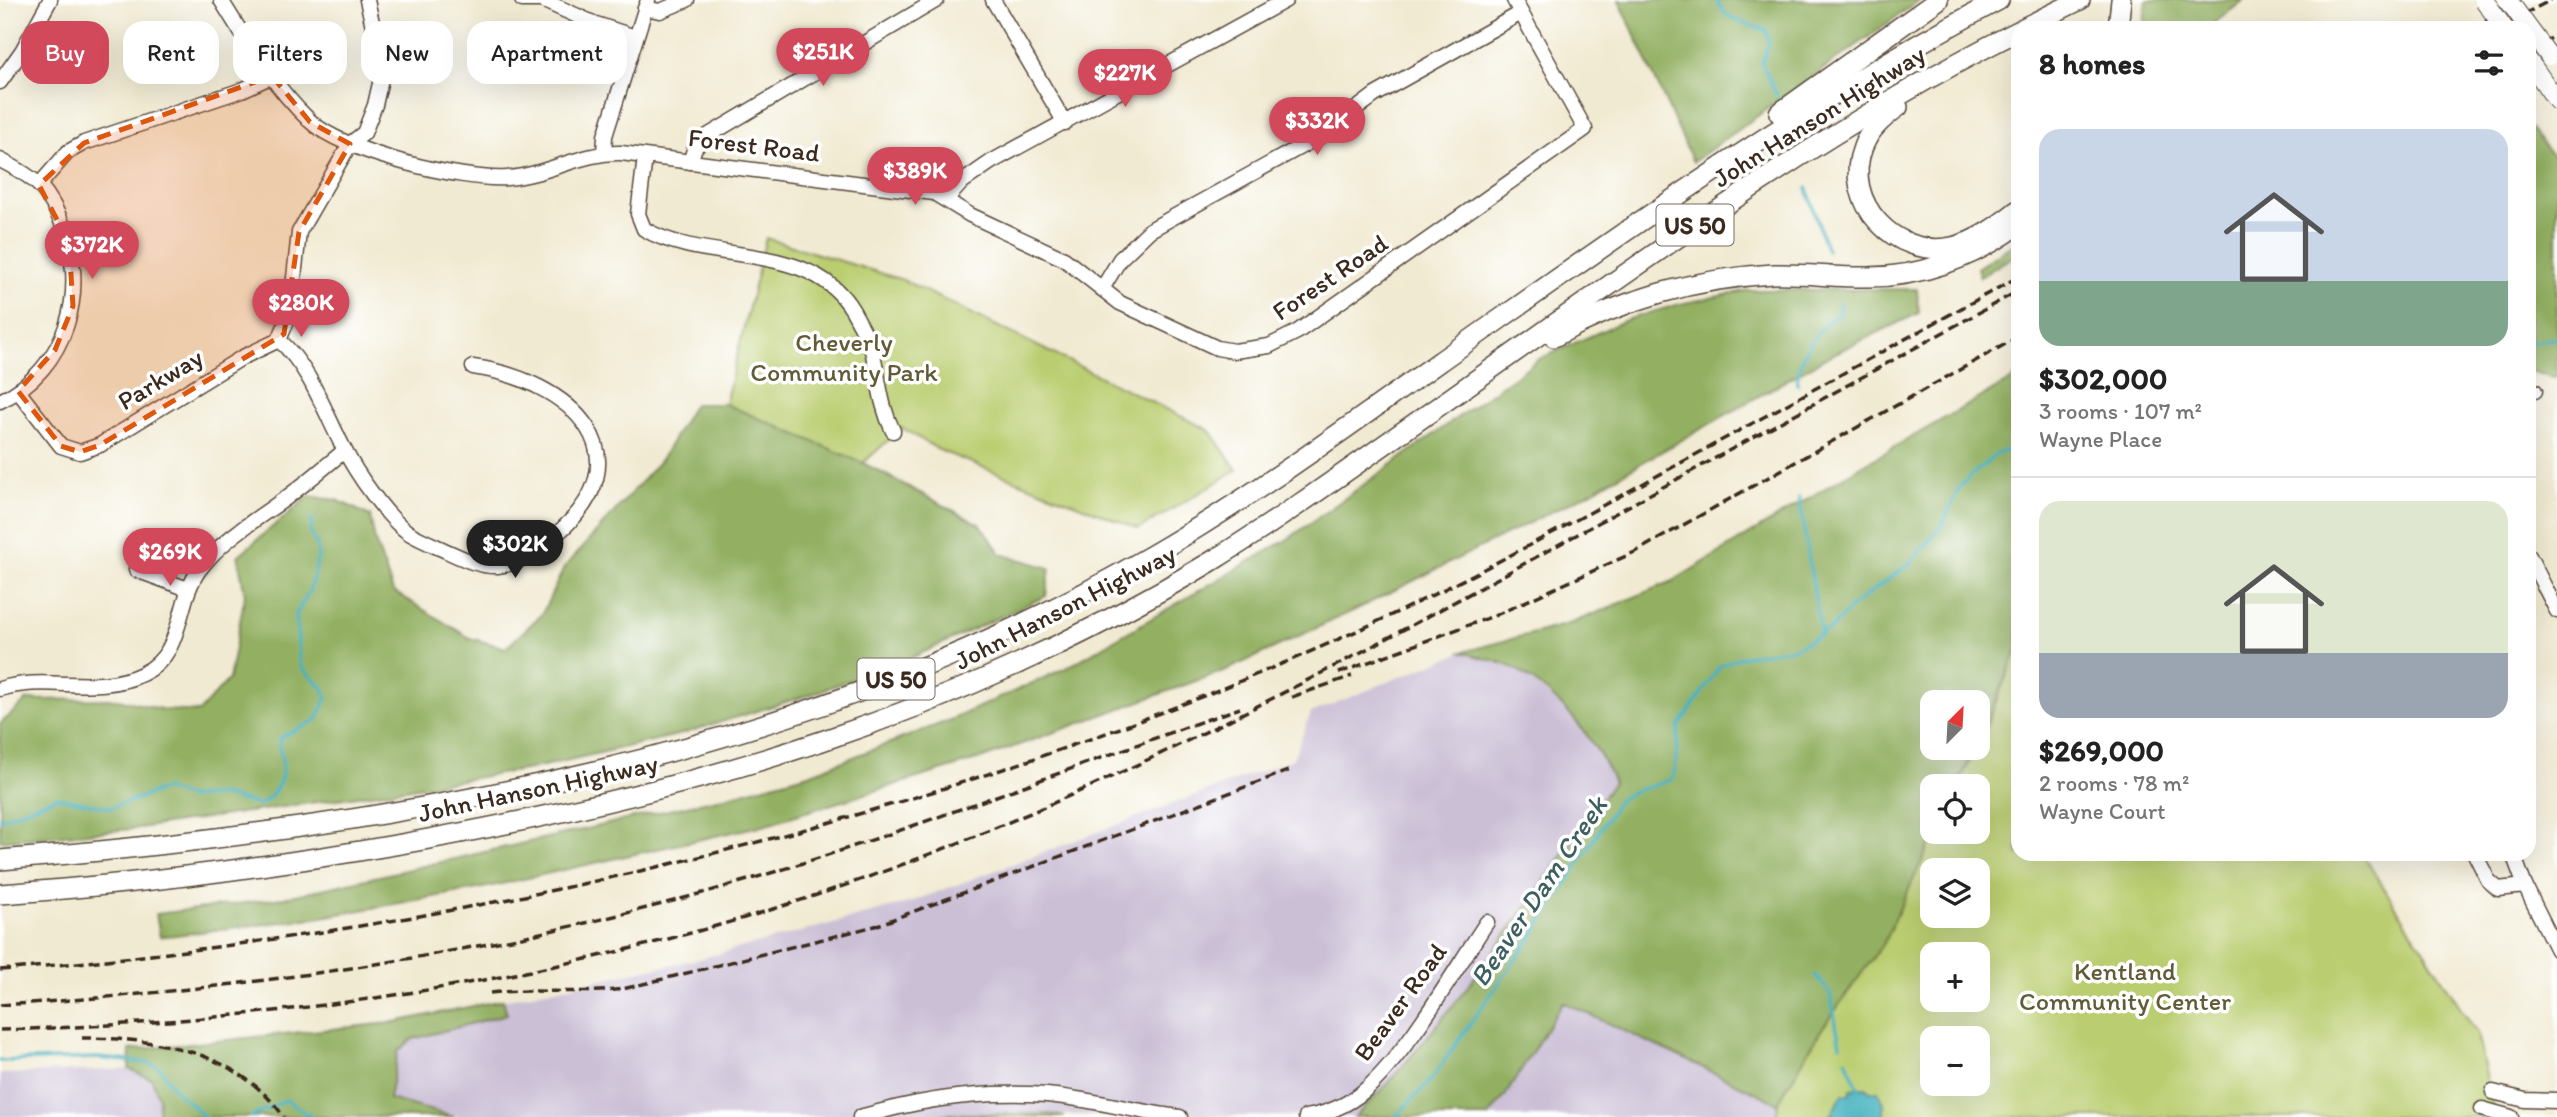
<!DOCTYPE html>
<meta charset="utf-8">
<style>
body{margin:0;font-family:Itim,sans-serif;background:#f2f2f2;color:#222;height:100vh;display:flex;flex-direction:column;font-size:26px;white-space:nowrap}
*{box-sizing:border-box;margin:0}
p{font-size:23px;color:#767676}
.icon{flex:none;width:38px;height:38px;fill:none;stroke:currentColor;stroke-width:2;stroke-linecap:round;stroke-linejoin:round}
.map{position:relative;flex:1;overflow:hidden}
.details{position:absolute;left:2011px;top:21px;width:525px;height:840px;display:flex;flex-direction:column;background:#fff;border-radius:21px;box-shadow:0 7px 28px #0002}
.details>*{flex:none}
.top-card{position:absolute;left:21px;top:21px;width:665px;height:63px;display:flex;gap:14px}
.needle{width:46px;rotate:24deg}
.tools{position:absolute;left:1920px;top:690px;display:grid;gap:14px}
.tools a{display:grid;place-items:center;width:70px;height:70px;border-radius:14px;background:#fff;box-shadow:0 7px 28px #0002;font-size:35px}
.price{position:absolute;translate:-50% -60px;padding:0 16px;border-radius:24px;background:#d1495b;color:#fff;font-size:23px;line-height:46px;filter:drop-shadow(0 2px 4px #0008)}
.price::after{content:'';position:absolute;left:50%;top:42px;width:21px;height:16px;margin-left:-10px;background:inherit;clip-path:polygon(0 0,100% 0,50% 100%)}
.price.on{background:#222;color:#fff}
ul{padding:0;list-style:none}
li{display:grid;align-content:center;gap:14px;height:371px;padding:0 28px}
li+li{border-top:2px solid #e0e0e0}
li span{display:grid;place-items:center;height:217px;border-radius:21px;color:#555}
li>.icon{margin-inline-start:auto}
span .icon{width:126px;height:126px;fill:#fffc;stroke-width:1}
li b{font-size:30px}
h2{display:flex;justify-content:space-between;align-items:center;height:84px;padding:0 28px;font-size:30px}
.chip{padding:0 24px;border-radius:21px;background:#fff;box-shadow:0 7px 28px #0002;font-size:24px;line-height:63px}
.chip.on{background:#d1495b;color:#fff}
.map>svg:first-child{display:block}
</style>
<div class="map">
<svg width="2557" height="1117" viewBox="0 0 2557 1117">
<rect width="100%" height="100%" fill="#fff"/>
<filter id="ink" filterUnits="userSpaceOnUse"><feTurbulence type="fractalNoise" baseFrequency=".0143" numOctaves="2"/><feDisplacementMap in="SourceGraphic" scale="14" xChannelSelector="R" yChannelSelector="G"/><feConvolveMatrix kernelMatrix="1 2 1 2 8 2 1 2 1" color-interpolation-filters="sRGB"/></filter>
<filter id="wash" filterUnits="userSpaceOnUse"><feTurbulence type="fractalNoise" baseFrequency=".00686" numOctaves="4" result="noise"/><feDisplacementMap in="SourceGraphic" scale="28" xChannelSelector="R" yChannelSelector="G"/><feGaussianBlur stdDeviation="1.57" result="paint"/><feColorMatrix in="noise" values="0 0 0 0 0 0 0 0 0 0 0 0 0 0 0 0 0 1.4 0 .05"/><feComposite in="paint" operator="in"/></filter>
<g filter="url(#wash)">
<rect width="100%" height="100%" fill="#f1ead2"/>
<g fill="#cbbfd5">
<polygon points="1462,652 1518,670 1572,715 1600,752 1614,782 1463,992 1400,1072 1355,1117 948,1114 934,1117 454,1117 388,1099 398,1051 413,1039 506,1014 503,1000 699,959 908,903 1293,759 1311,713"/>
<polygon points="1563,1002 1778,1103 1776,1117 1488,1117 1505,1096"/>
<polygon points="129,1069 152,1079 159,1099 158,1117 0,1117 0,1074"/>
</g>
<g fill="#bacd70" stroke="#7a7c47" stroke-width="2" fill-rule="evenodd">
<polygon points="766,238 903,280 1209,430 1237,470 1139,529 939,450 902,428 863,463 725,404"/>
<path d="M2018 648V854H2362L2477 1033 2495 1117H1776L1778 1103 1821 1030 1884 942 1936 831H1978V786H1957L1978 747ZM1932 870H1978V915H1932ZM1932 954H1978V999H1932ZM1932 1038H1978V1083H1932Z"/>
</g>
<g fill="#93b062" stroke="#676d40" stroke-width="2">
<polygon points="1619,0 1920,0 1693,162"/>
<polygon points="2147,0 2244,0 2208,28 2143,28"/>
<polygon points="2529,127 2557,162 2557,378 2529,371"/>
<polygon points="2018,241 2018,253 1980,277 1977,268"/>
<polygon points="1917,289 1919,313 1829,356 1585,495 1359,608 1229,669 983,758 760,826 488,887 322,917 160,937 156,914 283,898 717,799 809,774 950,720 1066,668 1288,539 1539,359 1626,320 1680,304 1749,290"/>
<path d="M2018 376V648L1978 742V702H1932V747H1975L1957 786H1932V831H1936L1884 942 1821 1030 1778 1103 1563 1002 1505 1096 1488 1117H1355C1452 1021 1534 894 1614 782 1594 737 1561 698 1519 671 1504 661 1480 658 1462 652L1572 623 1673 581 1858 468Z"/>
<polygon points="694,404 725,404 863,463 981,525 1001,554 1050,568 1046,596 913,657 809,695 682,734 530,769 405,789 132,829 0,841 0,724 27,700 118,699 165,710 199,712 229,679 245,595 238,556 309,496 337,500 370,516 375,541 393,591 470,638 506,648 542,614 564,568 660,461"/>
<polygon points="503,1000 507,1014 413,1039 398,1051 389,1099 454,1117 158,1117 159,1099 152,1079 129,1069 130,1050 390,1023"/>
<polygon points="947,1114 1050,1114 1065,1117 934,1117"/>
</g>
<polygon fill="#41b0bd" stroke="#3e6d6e" stroke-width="2" points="1866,1087 1870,1091 1878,1091 1884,1103 1884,1117 1829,1117 1843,1094 1849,1095 1851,1089"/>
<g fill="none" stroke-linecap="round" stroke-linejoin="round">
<g stroke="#41b0bd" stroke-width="3.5">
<path d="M1717 0C1725 22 1747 24 1766 30L1769 42 1762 63 1777 96"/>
<polyline points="1807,188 1827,251"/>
<polyline points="2529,343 2557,338"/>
<path d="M1797 384C1797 361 1817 324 1839 315L1840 304"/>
<polyline points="1799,498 1821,635"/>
<path d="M0 819 57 797 111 808 164 789 190 798 221 795 260 805C276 795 285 777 282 758 280 748 277 746 281 737L317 720 327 698 322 687 301 667 299 655 296 614 310 590 318 558 317 545 311 534 312 519"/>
<polyline points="1815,975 1830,993 1840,1045"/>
<polyline points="1846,1059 1858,1088"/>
<polyline points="0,1061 99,1058 149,1063 160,1068 175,1090 205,1117"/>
<polyline points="251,1117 286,1100 312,1117"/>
<polyline points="1395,1117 1431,1080 1477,1014 1536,931 1618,801 1632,792 1671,780 1675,770 1679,726 1720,666 1740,657 1795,648 1832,628 1851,607 1909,564 1942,526 1959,488 1967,479 1995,455 2018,445"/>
</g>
</g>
</g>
<g filter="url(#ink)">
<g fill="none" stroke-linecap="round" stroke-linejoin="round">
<defs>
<g id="minor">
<path d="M221 0C246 41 274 87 310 121 342 152 462 181 507 178 548 175 581 152 621 153L934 193 970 215 1064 259 1120 303 1217 348 1234 351 1269 346 1297 332 1585 129 1514 0"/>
<polyline points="522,0 540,0"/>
<polyline points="542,0 593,23 635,37"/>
<polyline points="993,0 1065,123"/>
<polyline points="645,8 660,11 687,0"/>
<polyline points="0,82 22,51 50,0"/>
<polyline points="604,153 605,136 648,0"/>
<path d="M645 157 638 214 644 229C706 266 811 239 853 311 861 326 871 342 874 359 880 386 881 407 893 431"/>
<path d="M0 160C14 167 29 175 40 186 50 197 56 210 62 223 89 289 68 369 0 401"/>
<polyline points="690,162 695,147 709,135 937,0"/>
<polyline points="39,185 68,152 84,143 242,90 272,76"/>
<polyline points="947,199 962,182 991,162 1286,0"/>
<polyline points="1102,289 1120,259 1150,230 1320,136 1375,95 1521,13"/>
<path d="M279 340C311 369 324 411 344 449 356 473 387 518 409 533 419 539 431 544 442 549 460 557 478 567 498 566 520 564 537 550 553 537 653 456 569 380 473 367"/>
<polyline points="18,391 61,446 80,452 100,445 243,357 279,340 290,314 299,232 350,144 364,133 375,105 381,79 381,62 367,0"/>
<polyline points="2529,391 2535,391"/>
<polyline points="2529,556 2557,611"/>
<polyline points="136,570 188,589"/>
<path d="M0 689C46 674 97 696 142 674 185 654 175 604 199 570 221 540 257 519 286 498 306 483 325 467 344 451"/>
<polyline points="2475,854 2488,880 2498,889 2525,886 2513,854"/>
<polyline points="2525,886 2557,950"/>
<polyline points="2493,1092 2525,1100 2557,1101"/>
<polyline points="2482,1109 2511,1117"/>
<path d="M860 1117C921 1099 984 1090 1047 1095 1092 1099 1135 1112 1180 1117"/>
<path d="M1306 1117C1326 1114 1348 1105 1364 1091 1407 1054 1454 971 1487 922"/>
</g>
<polyline id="major" points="2529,61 2557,101"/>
<g id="highway">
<polyline points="2023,28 2080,0"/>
<polyline points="2118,28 2121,0"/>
<path d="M1898 107C1883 118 1869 130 1863 147 1841 202 1896 259 1952 247 1976 242 1999 225 2018 210"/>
<polyline points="1779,113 1938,0"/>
<path d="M1554 337C1620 300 1697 278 1773 274 1803 273 1833 277 1864 277 1919 278 1974 258 2018 225"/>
<path d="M0 860C390 829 811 756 1152 555 1252 497 1345 429 1439 362 1621 234 1801 104 1999 0"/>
<path d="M0 894C134 885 268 867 401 844 695 792 955 717 1212 561 1285 516 1355 465 1425 416 1618 280 1807 137 2018 31"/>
</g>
</defs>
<use href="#minor" stroke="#564739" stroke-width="17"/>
<use href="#major" stroke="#564739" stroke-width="20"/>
<use href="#highway" stroke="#564739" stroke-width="22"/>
<use href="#minor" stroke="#fff" stroke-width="14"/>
<use href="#major" stroke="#fff" stroke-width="18"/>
<use href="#highway" stroke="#fff" stroke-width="19"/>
<g stroke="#3b2a1e" stroke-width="3.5" stroke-dasharray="10 5" stroke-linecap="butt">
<polyline points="2472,28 2525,0"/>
<polyline points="2497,28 2551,0"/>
<polyline points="2529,50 2557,35"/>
<polyline points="1339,673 1496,615 1637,551 2018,337"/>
<polyline points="1292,697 1352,676"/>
<path d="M0 970C468 931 930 824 1359 630 1471 579 1578 519 1686 460 1796 399 1907 338 2018 277"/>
<path d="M490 993C534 988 579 995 623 989L875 926 1293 769"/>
<path d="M0 1005C274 988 547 946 809 861 954 814 1096 758 1240 708"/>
<path d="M0 1030C254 1022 499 990 744 918 1022 835 1277 700 1529 561 1692 471 1855 381 2018 291"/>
<path d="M82 1038C158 1038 237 1051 284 1117"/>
</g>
<defs>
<g id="major-bridge">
<polyline points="2484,0 2504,28"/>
<polyline points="2508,0 2549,56"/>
</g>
</defs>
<use href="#major-bridge" stroke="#564739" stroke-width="20" stroke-linecap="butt"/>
<use href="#major-bridge" stroke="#fff" stroke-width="18"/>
</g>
</g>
<path fill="#df570d" fill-opacity="0.2" stroke="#df570d" stroke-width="5" stroke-dasharray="14 9" stroke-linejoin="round" d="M272 76 310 122 350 144 299 232 284 334 100 445 80 452 61 446 18 391 55 350 73 306 69 243 39 185 84 143Z"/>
<g text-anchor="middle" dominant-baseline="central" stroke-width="7" stroke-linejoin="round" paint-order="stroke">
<g fill="#fff" stroke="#766a62" stroke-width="2">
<rect x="1656.5" y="204.5" width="77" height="41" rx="5"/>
<rect x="857.5" y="658.5" width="77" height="41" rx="5"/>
</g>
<g font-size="24" font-weight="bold" fill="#3b2a1e">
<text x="1695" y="225">US 50</text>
<text x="896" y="679">US 50</text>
</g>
<g font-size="26" fill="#3b2a1e" stroke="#fff">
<text transform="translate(1819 116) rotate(-32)">John Hanson Highway</text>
<text transform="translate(754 145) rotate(7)">Forest Road</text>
<text transform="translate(1330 277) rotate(-34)">Forest Road</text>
<text transform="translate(160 379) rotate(-31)">Parkway</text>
<text transform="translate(1065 607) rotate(-27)">John Hanson Highway</text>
<text transform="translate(538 788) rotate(-12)">John Hanson Highway</text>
<text transform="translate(1400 1002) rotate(-54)">Beaver Road</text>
</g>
<g font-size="26" fill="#615b37" stroke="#fff">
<text x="844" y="342">Cheverly<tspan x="844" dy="30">Community Park</tspan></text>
<text x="2125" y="971">Kentland<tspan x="2125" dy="30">Community Center</tspan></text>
</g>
<g font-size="28" font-style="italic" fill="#3d605e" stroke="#fff">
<text transform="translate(1538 891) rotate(-56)">Beaver Dam Creek</text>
</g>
</g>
</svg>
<div class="tools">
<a><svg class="needle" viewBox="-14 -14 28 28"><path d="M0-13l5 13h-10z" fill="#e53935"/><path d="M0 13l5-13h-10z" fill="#767676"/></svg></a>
<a><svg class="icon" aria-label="locate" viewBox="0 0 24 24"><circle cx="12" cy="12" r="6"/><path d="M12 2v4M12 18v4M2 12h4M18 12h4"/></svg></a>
<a><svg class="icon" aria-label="layers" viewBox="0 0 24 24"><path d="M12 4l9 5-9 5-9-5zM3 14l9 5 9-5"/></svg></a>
<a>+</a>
<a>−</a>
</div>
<b class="price" style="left:823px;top:88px">$251K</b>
<b class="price" style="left:1125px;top:109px">$227K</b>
<b class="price" style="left:1317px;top:157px">$332K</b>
<b class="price" style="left:915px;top:207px">$389K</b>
<b class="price" style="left:92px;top:281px">$372K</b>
<b class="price" style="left:301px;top:339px">$280K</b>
<b class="price on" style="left:515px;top:580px">$302K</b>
<b class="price" style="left:170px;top:588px">$269K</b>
<div class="top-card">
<a class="chip on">Buy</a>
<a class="chip">Rent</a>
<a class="chip">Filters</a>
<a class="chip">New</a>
<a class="chip">Apartment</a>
</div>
<section class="details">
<h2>8 homes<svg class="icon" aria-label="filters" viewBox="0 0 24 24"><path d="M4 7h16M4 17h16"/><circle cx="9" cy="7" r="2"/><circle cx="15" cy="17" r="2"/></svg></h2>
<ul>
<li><span style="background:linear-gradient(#c9d6e8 70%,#7fa58c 0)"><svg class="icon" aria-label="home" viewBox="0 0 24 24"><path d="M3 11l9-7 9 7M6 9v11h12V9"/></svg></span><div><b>$302,000</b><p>3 rooms · 107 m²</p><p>Wayne Place</p></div></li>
<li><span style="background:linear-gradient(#dfe7d0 70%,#9aa5b1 0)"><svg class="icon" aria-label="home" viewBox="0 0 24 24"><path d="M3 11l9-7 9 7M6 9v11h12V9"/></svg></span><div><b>$269,000</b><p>2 rooms · 78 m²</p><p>Wayne Court</p></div></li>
</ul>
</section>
</div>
